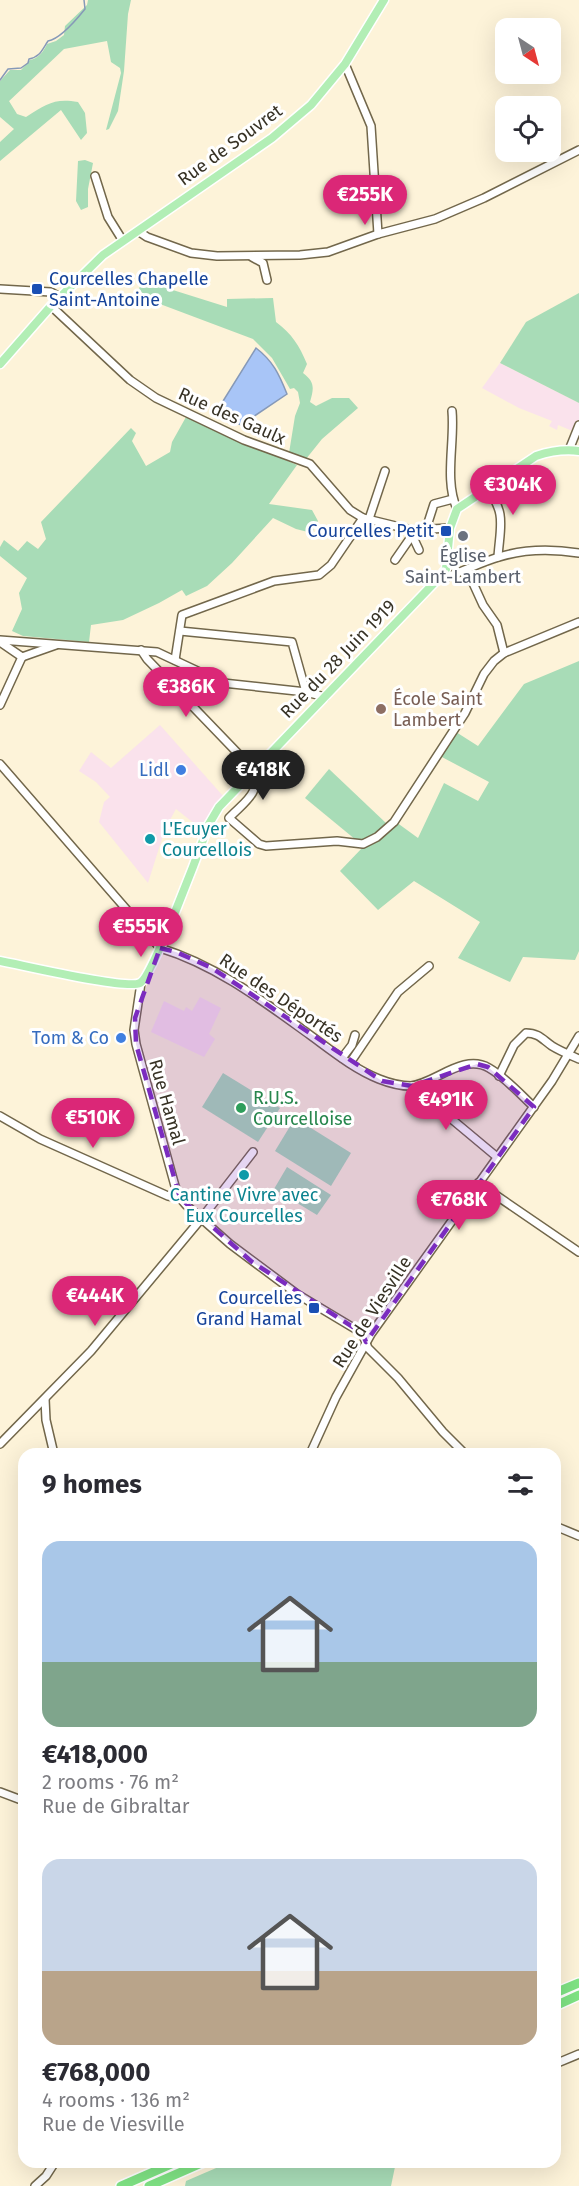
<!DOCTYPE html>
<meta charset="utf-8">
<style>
body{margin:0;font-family:"Fira Sans",sans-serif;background:#f7f7f7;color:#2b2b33;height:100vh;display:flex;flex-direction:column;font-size:22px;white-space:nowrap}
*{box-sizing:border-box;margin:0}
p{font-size:20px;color:#7c7c81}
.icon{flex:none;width:33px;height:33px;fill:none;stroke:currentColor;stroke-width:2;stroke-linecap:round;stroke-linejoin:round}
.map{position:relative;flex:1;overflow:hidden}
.panel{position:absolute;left:18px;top:1448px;width:543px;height:720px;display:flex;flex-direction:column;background:#fff;border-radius:18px;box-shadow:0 6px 24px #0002}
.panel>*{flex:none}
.needle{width:39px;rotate:144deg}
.buttons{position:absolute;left:495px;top:18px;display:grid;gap:12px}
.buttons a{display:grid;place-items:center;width:66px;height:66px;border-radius:12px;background:#fff;box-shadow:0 6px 24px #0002;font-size:30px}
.price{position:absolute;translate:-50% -51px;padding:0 14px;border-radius:21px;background:#db2777;color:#fff;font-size:20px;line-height:39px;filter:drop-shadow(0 2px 3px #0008)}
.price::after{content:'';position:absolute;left:50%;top:36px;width:18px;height:14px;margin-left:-9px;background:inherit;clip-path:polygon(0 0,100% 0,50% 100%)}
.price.current{background:#222;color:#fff}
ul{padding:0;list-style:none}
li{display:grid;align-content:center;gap:12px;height:318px;padding:0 24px}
li span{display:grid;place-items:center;height:186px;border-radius:18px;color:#555}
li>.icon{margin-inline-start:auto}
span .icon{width:108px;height:108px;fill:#fffc;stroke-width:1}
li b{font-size:26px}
h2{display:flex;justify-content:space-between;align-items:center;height:72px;padding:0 24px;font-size:26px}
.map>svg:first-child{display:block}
</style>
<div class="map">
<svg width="579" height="2186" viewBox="0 0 579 2186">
<rect width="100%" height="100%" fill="#fdf3d9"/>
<g fill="#fae2ec">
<polygon points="500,363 579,403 579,425 575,432 558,425 557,430 549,426 552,421 519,408 482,388"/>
<polygon points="160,725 223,796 200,828 176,809 165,829 148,883 99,822 104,802 110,797 96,782 79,771 91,752 111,768"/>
<polygon points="200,997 221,1008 209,1034 215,1039 204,1057 151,1032 164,1001 184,1011 186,1007 192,1011"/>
</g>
<g fill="#a8dcb7">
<path d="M88 0H131L128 14 124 71 118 111 109 129 106 130 121 73 120 68 111 62 107 41 64 49 6 104 9 101 17 114 26 117C47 104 54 98 78 102L85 113 87 133 81 140 61 110 0 161V142L14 129 0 117V81L10 70H21L30 60C38 59 44 51 47 44L56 41 64 35 65 26 87 5Z"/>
<polygon points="85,160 93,163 88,189 88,207 81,210 76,201 78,161"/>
<path d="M141 280 227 307V299L273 298 276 322C292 334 299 345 307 364L303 373C315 382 314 388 310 402L316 406 332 398H349L358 408 322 439 306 459 289 453 295 416 300 403 298 392 294 388 290 389 272 358 253 339 152 301 139 290Z"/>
<polygon points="579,293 579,403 500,363 526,322"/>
<polygon points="186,417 297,465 269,504 312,510 318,521 312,533 296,529 273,518 232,563 207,586 186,596 182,590 159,603 123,620 91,625 89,642 23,636 12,631 22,609 19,593 27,578 0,556 0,547 4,540 18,551 27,541 38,549 46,539 41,522 131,428 136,433 132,441 146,466 170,452 172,442"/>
<polygon points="579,661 579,951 575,960 523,957 510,982 458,958 480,922 414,881 378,910 340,871 363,847 396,822 418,838 444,783 478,801 489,782 440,756 456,732 478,746 524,684"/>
<polygon points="329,769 387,824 366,839 356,840 305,798"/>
<polygon points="223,1073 280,1108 258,1142 202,1107"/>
<polygon points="295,1118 351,1153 331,1186 275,1151"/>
<polygon points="287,1167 331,1195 317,1215 274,1189"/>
<polygon points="230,2162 396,2162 391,2186 185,2186 186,2181"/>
</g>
<path fill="#a8c5f7" stroke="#8699b8" stroke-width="1.5" d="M256 348C273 361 279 374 287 394L241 425 215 414Z"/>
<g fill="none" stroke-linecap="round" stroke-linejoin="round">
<path stroke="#8699b8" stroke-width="1.5" d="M0 80 8 69 21 68 28 63 29 59C40 57 42 50 48 41 60 39 77 19 85 9L84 0"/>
<defs>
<g id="minor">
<polyline points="345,64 371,126 378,234"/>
<polyline points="95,176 108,217 123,241"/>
<polyline points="138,231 147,237 191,253 217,256 300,255 328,252 378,234 435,219 484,198 579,150"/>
<polyline points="252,257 263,263 267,280"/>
<polyline points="0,289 51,292 60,297"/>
<polyline points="51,306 130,380 156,398 244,440 310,464 350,510 363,518 412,530 450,528"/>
<path d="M452 411C455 442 444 480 457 509"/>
<polyline points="569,450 579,425"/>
<path d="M486 488C507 512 500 527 498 557"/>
<polyline points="369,519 385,471"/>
<polyline points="426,529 434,504 453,499"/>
<polyline points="412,535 419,550"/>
<polyline points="395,560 411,537 412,530"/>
<polyline points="467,570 483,605 497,625 504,653"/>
<path d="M437 580C459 574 478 563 499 557 524 549 553 549 579 553"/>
<polyline points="180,631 292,642 306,692"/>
<polyline points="0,640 157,652 223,683 306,692 325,697"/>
<polyline points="0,642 22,657"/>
<path d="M141 650 147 659 251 767C263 793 246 800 229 818L259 844 266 846 337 841 363 844 377 837 394 822 465 713 484 674 494 661 504 653 579 622"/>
<polyline points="22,657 56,645"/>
<polyline points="175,660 182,615 274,581 319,575 331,565 363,518"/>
<polyline points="0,705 22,657"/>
<path d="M0 764 160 948C216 965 263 1001 310 1035 332 1051 354 1069 379 1079 389 1083 401 1086 411 1086 436 1083 463 1053 489 1068 505 1077 520 1094 534 1107"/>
<polyline points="141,983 134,1030 136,1044 175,1186 180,1198 186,1205 230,1244 297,1294 362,1333 368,1348 398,1378 443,1432 465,1454"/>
<polyline points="342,1058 352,1045 355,1035"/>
<polyline points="350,1063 398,992 429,966"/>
<path d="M499 1076 514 1045 526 1033C539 1033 543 1040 552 1046 560 1051 570 1055 579 1059"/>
<polyline points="412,1086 497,1157"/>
<polyline points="0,1116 40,1139 168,1196 180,1198"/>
<polyline points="478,1183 579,1252"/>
<polyline points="45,1399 46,1420 54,1454"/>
<polyline points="0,1444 91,1351 201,1219 253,1152"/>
<polyline points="310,1454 336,1397 371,1334 552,1081 579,1036"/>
<polyline points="555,1526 579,1536"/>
<polyline points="0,1792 24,1801"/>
<polyline points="555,2064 579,2054"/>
<polyline points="35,2186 46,2176 55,2162"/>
</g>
<g id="major">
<polyline points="0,364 51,306 103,255 272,138 311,105 345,64 384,0"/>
<path d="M0 961C22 965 126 990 140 983 152 978 201 846 209 824L219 807 437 580 446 569 450 528 457 509 536 456C551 451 563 449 579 451"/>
</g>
<g id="highway">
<polyline points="555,1993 579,1983"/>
<polyline points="555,2006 579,1995"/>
<polyline points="121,2186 176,2162"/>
<polyline points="149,2186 204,2162"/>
</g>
</defs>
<use href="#minor" stroke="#72674b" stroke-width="10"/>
<use href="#major" stroke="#fff" stroke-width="11"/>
<use href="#highway" stroke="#fff" stroke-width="12"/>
<use href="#minor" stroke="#fff" stroke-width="7"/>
<use href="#major" stroke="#b2eeb5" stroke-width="8"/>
<use href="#highway" stroke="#7fe384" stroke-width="9"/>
</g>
<path fill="#7b2cbf" fill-opacity="0.2" stroke="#7b2cbf" stroke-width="4.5" stroke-dasharray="12 8" stroke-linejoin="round" d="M160 948 176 952 212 968 382 1081 412 1086 477 1064 488 1067 534 1107 366 1342 362 1333 252 1262 180 1198 136 1044 135 1018Z"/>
<g fill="#1a4fb4" stroke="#fff" stroke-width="2">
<rect x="31" y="283" width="12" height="12" rx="3"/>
<rect x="440" y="525" width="12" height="12" rx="3"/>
<rect x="308" y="1302" width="12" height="12" rx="3"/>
</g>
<circle fill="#6b7280" stroke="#fff" stroke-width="2" cx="463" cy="536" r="6"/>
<circle fill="#8d6e63" stroke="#fff" stroke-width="2" cx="381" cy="709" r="6"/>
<g fill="#3f7fe0" stroke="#fff" stroke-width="2">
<circle cx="181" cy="770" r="6"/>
<circle cx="121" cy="1038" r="6"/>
</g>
<g fill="#0f9aa8" stroke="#fff" stroke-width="2">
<circle cx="150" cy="839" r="6"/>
<circle cx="244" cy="1175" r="6"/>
</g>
<circle fill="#2e9e5b" stroke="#fff" stroke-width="2" cx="241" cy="1108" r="6"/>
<g text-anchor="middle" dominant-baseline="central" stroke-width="6" stroke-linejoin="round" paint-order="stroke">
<g font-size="18" fill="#373225" stroke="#fff">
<text transform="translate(230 145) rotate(-36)">Rue de Souvret</text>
<text transform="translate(232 416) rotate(24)">Rue des Gaulx</text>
<text transform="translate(338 659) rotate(-46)">Rue du 28 Juin 1919</text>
<text transform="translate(281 998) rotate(34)">Rue des Déportés</text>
<text transform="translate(167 1102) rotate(74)">Rue Hamal</text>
<text transform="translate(372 1312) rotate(-57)">Rue de Viesville</text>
</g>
<g font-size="18" fill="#164399" stroke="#fff" text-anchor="end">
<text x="49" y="279" text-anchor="start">Courcelles Chapelle<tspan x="49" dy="21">Saint-Antoine</tspan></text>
<text x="434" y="531">Courcelles Petit</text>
<text x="302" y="1298">Courcelles<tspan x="302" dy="21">Grand Hamal</tspan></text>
</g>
<g font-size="18" fill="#5b616d" stroke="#fff">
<text x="463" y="556">Église<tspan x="463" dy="21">Saint-Lambert</tspan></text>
</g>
<g font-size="18" fill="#785e54" stroke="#fff" text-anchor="start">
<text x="393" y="699">École Saint<tspan x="393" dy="21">Lambert</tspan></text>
</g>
<g font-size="18" fill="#366cbe" stroke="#fff" text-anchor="end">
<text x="169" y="770">Lidl</text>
<text x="109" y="1038">Tom &amp; Co</text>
</g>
<g font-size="18" fill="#0d838f" stroke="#fff" text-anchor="start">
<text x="162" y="829">L'Ecuyer<tspan x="162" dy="21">Courcellois</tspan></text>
<text x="244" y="1195" text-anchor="middle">Cantine Vivre avec<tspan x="244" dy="21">Eux Courcelles</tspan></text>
</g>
<g font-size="18" fill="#27864d" stroke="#fff" text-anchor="start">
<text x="253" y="1098">R.U.S.<tspan x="253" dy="21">Courcelloise</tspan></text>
</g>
</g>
</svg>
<div class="buttons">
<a><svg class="needle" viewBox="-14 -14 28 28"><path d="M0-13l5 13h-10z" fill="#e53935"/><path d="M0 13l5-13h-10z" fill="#7c7c81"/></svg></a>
<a><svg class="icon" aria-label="locate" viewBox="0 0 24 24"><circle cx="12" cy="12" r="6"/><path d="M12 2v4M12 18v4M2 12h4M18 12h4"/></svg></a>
</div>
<b class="price" style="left:365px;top:226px">€255K</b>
<b class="price" style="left:513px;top:516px">€304K</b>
<b class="price" style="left:186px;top:718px">€386K</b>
<b class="price current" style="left:263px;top:801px">€418K</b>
<b class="price" style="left:141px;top:958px">€555K</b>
<b class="price" style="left:446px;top:1131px">€491K</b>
<b class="price" style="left:93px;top:1149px">€510K</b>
<b class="price" style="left:459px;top:1231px">€768K</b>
<b class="price" style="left:95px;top:1327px">€444K</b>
<section class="panel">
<h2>9 homes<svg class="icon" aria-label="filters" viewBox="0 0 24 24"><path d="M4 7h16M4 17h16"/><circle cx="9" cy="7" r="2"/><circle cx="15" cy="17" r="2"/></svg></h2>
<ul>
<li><span style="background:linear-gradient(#a9c7e8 65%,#7fa58c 0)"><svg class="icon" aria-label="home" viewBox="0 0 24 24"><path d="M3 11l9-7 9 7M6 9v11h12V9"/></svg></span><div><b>€418,000</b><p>2 rooms · 76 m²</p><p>Rue de Gibraltar</p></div></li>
<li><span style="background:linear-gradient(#c9d6e8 60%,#b9a48a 0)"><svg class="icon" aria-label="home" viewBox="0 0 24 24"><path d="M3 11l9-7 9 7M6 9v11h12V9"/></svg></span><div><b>€768,000</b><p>4 rooms · 136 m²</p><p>Rue de Viesville</p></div></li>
</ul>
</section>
</div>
